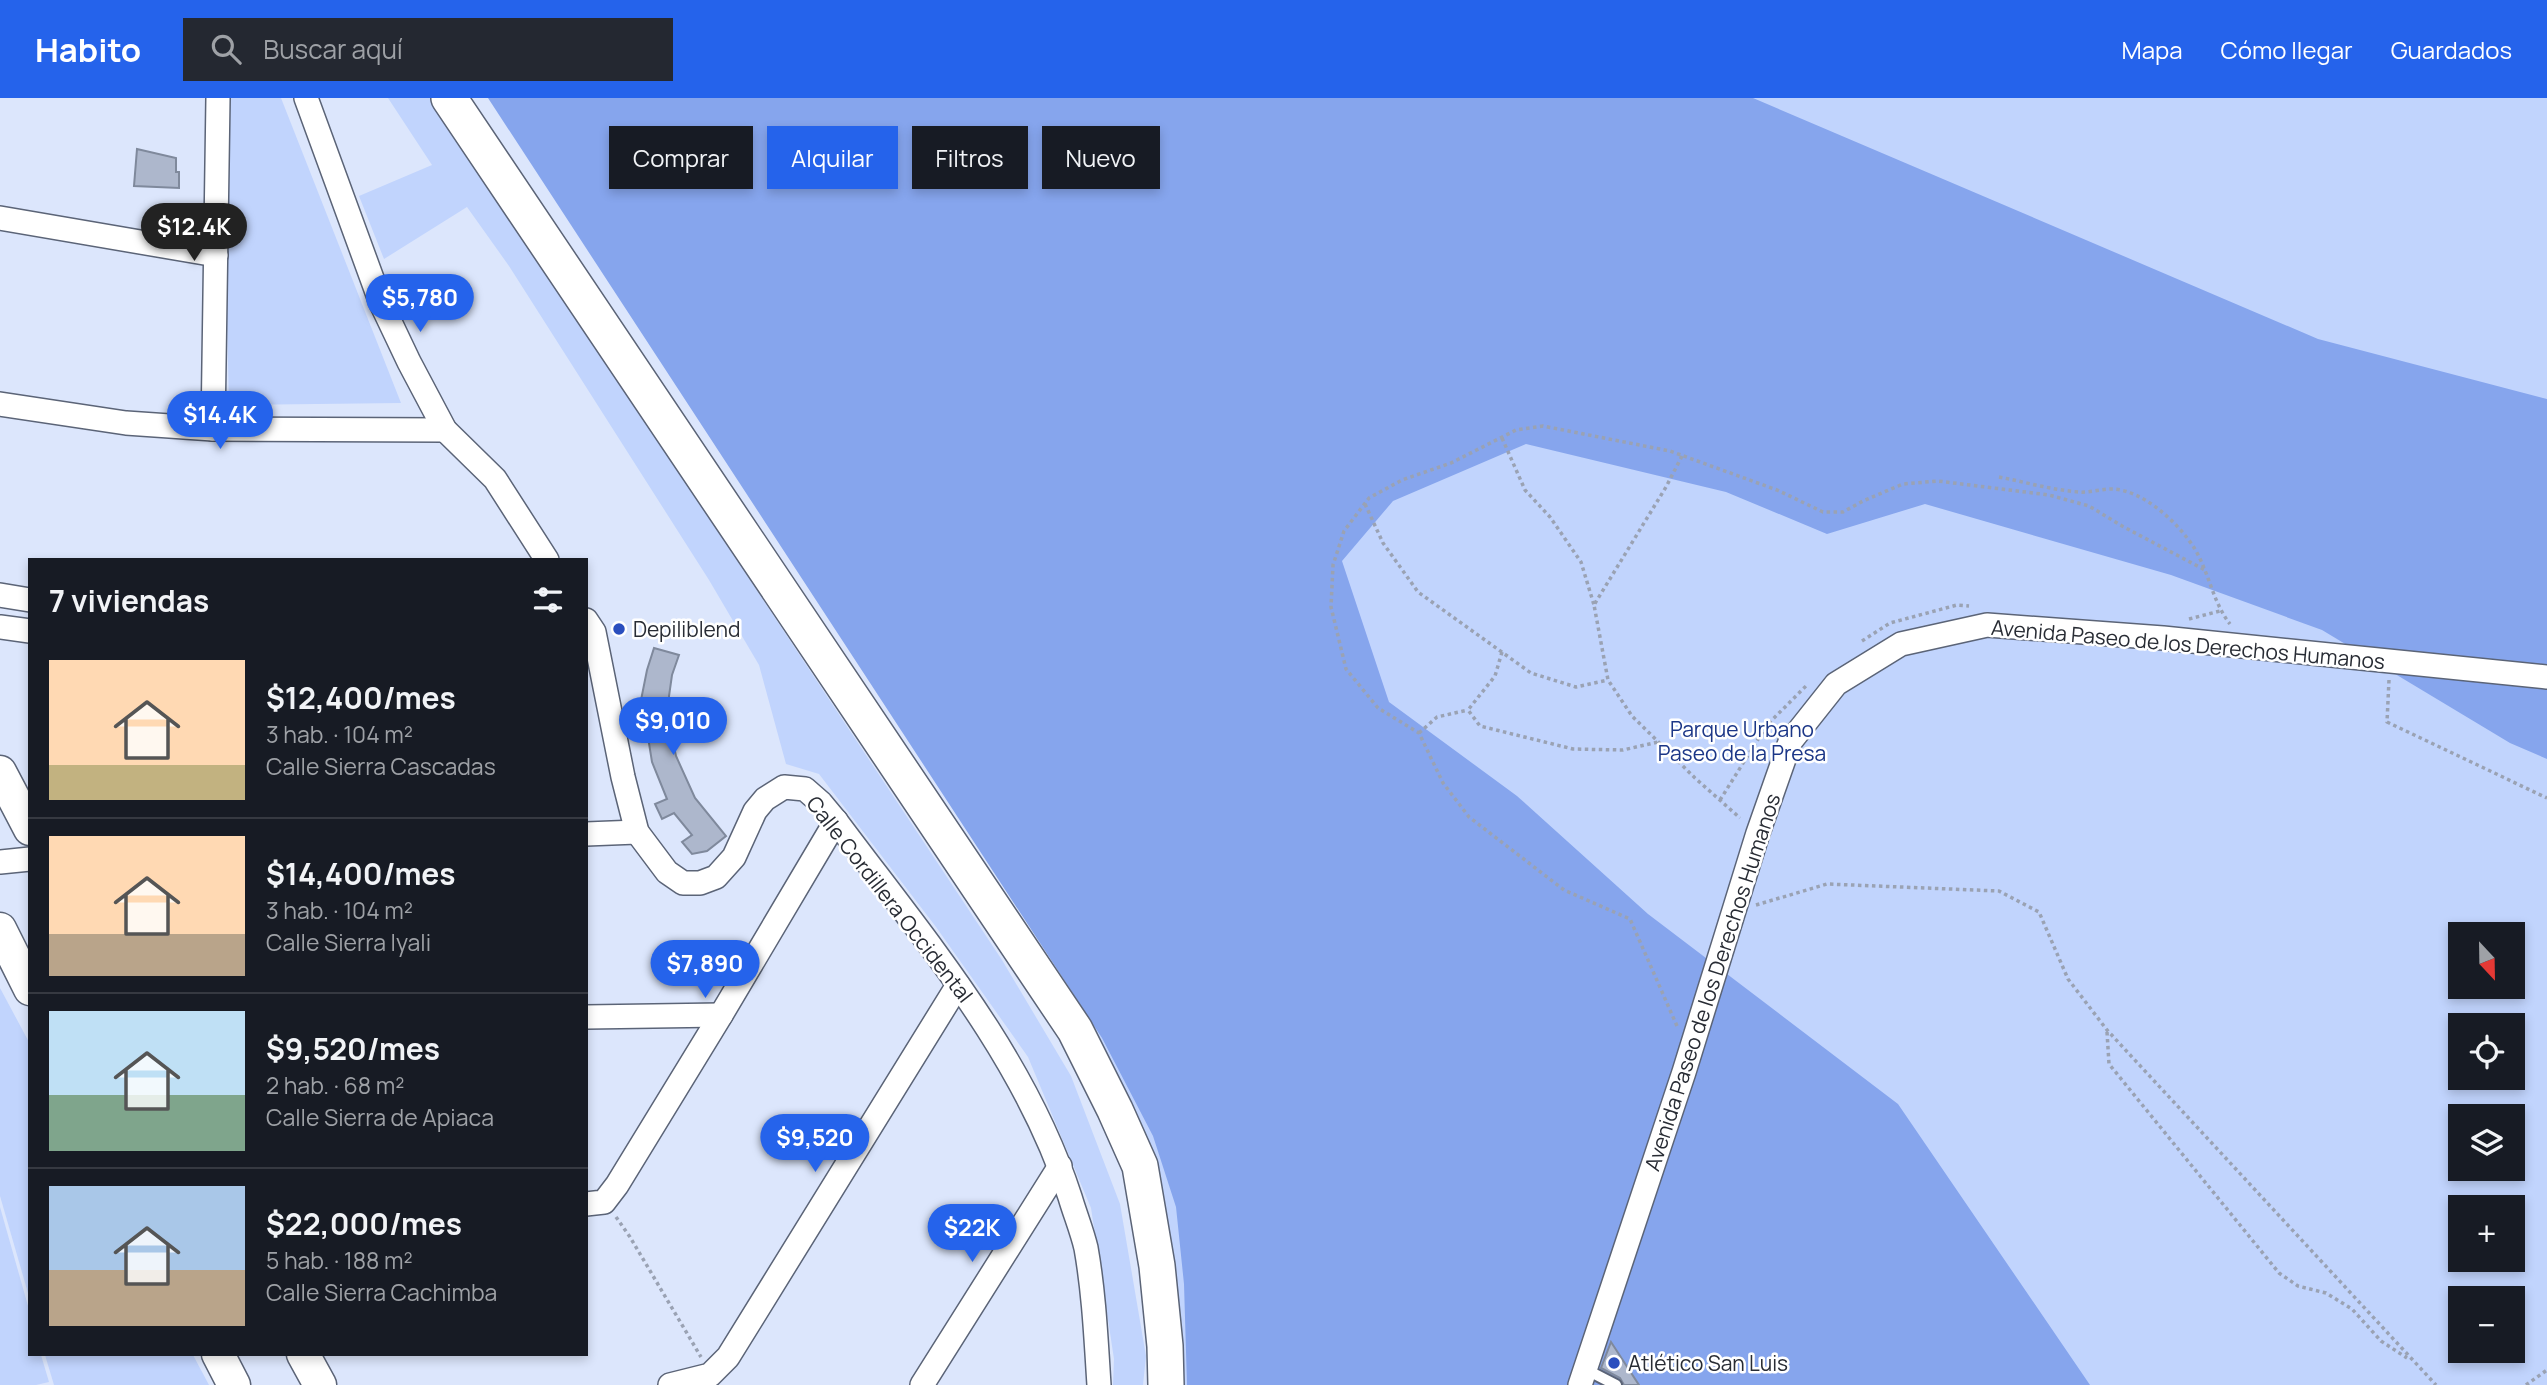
<!DOCTYPE html>
<html lang="es">
<meta charset="utf-8">
<style>
body{margin:0;font-family:Manrope,sans-serif;background:#242831;color:#f1f3f6;height:100vh;display:flex;flex-direction:column;font-size:26px;white-space:nowrap}
*{box-sizing:border-box;margin:0}
p{font-size:23px;color:#9ea1a6}
.icon{flex:none;width:38px;height:38px;fill:none;stroke:currentColor;stroke-width:2;stroke-linecap:round;stroke-linejoin:round}
.map{position:relative;flex:1;overflow:hidden}
.side{position:absolute;left:28px;top:460px;width:560px;height:798px;display:flex;flex-direction:column;background:#171b24;border-radius:0px;box-shadow:0 4px 10px #0003}
.side>*{flex:none}
.guide{position:absolute;left:609px;top:28px;width:665px;height:63px;display:flex;gap:14px}
.needle{width:46px;rotate:158deg}
.controls{position:absolute;left:2448px;top:824px;display:grid;gap:14px}
.controls a{display:grid;place-items:center;width:77px;height:77px;border-radius:0px;background:#171b24;box-shadow:0 4px 10px #0003;font-size:35px}
.price{position:absolute;translate:-50% -60px;padding:0 16px;border-radius:24px;background:#2563eb;color:#fff;font-size:23px;line-height:46px;filter:drop-shadow(0 2px 4px #0008)}
.price::after{content:'';position:absolute;left:50%;top:42px;width:21px;height:16px;margin-left:-10px;background:inherit;clip-path:polygon(0 0,100% 0,50% 100%)}
.price.selected{background:#222;color:#fff}
ul{padding:0;list-style:none}
li{display:flex;align-items:center;gap:21px;height:175px;padding:0 21px}
li+li{border-top:2px solid #363941}
li span{display:grid;place-items:center;flex:none;width:196px;height:140px;border-radius:0px;color:#555}
li>.icon{margin-inline-start:auto}
span .icon{width:84px;height:84px;fill:#fffc;stroke-width:1}
li b{font-size:30px}
h2{display:flex;justify-content:space-between;align-items:center;height:84px;padding:0 21px;font-size:30px}
.tag{padding:0 24px;border-radius:0px;background:#171b24;box-shadow:0 4px 10px #0003;font-size:24px;line-height:63px}
.tag.selected{background:#2563eb;color:#fff}
header{display:flex;align-items:center;gap:42px;box-sizing:border-box;height:98px;padding:0 35px;background:#2563eb;color:#fff}
header strong{font-size:33px}
nav{display:flex;gap:38px;margin-inline-start:auto;font-size:24px}
.search{width:490px;height:63px;background:#242831;display:flex;align-items:center;gap:18px;box-sizing:border-box;padding:0 24px;border-radius:0px;color:#9ea1a6;font-size:26px}
.map>svg:first-child{display:block}
</style>
<header>
<strong>Habito</strong>
<div class="search"><svg class="icon" aria-label="search" viewBox="0 0 24 24"><circle cx="10" cy="10" r="6"/><path d="M15 15l6 6"/></svg>Buscar aquí</div>
<nav><a>Mapa</a><a>Cómo llegar</a><a>Guardados</a></nav>
</header>
<div class="map">
<svg width="2547" height="1287" viewBox="0 0 2547 1287">
<rect width="100%" height="100%" fill="#dce6fc"/>
<g fill="#c1d4fd" fill-rule="evenodd">
<polygon points="222,0 281,0 401,305 229,307"/>
<polygon points="388,0 430,0 1002,862 1071,978 1120,1106 1146,1258 1143,1287 1113,1287 1114,1261 1091,1110 1028,959 936,829 819,676 786,666 759,567 709,482 509,168 467,109 384,161 359,98 432,67"/>
<path d="M678 0H2547V1287H1184L1181 1237 1091 918ZM2460 836H2513V889H2460ZM2460 928H2513V980H2460ZM2460 1018H2513V1071H2460ZM2460 1110H2513V1162H2460ZM2460 1200H2513V1253H2460Z"/>
<polygon points="0,890 30,946 30,1202 0,1098"/>
<polygon points="0,1109 30,1215 30,1256 41,1257 49,1284 36,1287 0,1287"/>
<polygon points="45,1257 193,1257 209,1287 54,1287"/>
</g>
<polygon fill="#86a5ed" points="488,0 1753,0 2318,241 2547,301 2547,661 2510,645 2322,532 2171,477 1925,406 1827,436 1726,394 1526,346 1393,403 1342,463 1389,604 1517,698 1648,816 1898,1006 2090,1287 1187,1287 1184,1186 1176,1109 1153,1038 1102,940"/>
<g fill="#adb7cc" stroke="#7f899c" stroke-width="2">
<polygon points="137,51 176,60 176,74 179,74 179,90 134,88"/>
<polygon points="654,550 679,557 672,577 669,598 672,639 676,658 695,700 726,738 707,753 692,756 682,744 692,737 674,715 662,721 655,706 667,701 652,664 643,608 640,607 647,572"/>
<polygon points="1611,1244 1639,1287 1624,1287 1620,1280 1601,1270"/>
</g>
<g fill="none" stroke-linecap="round" stroke-linejoin="round">
<defs>
<polyline id="lane" points="1585,1271 1616,1287"/>
<g id="street">
<polyline points="306,0 381,205 409,264 445,332 495,381 547,462"/>
<polyline points="0,120 216,157"/>
<polyline points="0,306 126,325 213,331 445,332"/>
<polyline points="213,331 218,0"/>
<polyline points="0,497 30,502"/>
<path d="M586 522 594 534 623 679 637 734 667 774 683 785H700L716 779 734 759 755 713 765 701 784 689 805 691 821 705 836 723C924 841 1024 957 1070 1099 1075 1116 1082 1133 1086 1150 1094 1195 1096 1241 1099 1287"/>
<polyline points="0,529 30,533"/>
<polyline points="586,736 637,734"/>
<polyline points="0,764 30,761"/>
<polyline points="586,919 721,917"/>
<polyline points="586,1106 604,1104 617,1087 721,917 836,723"/>
<polyline points="670,1287 710,1277 728,1259 958,887"/>
<polyline points="922,1287 1060,1068"/>
<polyline points="1580,1287 1684,974 1758,735 1790,644 1836,586 1901,546 1987,527 2163,540 2547,579"/>
</g>
<g id="secondary">
<polyline points="0,674 30,731"/>
<polyline points="0,831 30,891"/>
<polyline points="218,1256 234,1287"/>
<polyline points="303,1256 320,1287"/>
</g>
<polyline id="primary" points="449,0 1075,932 1115,1012 1140,1068 1157,1168 1165,1248 1166,1287"/>
</defs>
<use href="#lane" stroke="#5b6477" stroke-width="14"/>
<use href="#street" stroke="#5b6477" stroke-width="26"/>
<use href="#secondary" stroke="#5b6477" stroke-width="35"/>
<use href="#primary" stroke="#5b6477" stroke-width="38"/>
<g stroke="#9aa2b3" stroke-width="3.5" stroke-dasharray="3.5 3.5" stroke-linecap="butt">
<polyline points="1502,340 1525,392 1550,419 1581,464 1594,507"/>
<polyline points="1682,358 1666,389 1594,507 1608,582 1632,618 1695,680 1740,720"/>
<path d="M1999 379C2025 384 2052 392 2079 394 2089 395 2100 391 2111 391 2142 391 2177 424 2193 448 2209 473 2212 503 2230 526"/>
<polyline points="1365,406 1383,445 1418,494 1531,575 1576,589 1608,582"/>
<polyline points="2189,521 2220,513"/>
<polyline points="1862,543 1890,525 1957,507 1969,508"/>
<polyline points="1502,554 1495,578 1468,612 1480,628 1573,651 1623,652 1658,644"/>
<polyline points="2389,582 2387,624 2547,700"/>
<polyline points="1419,635 1437,619 1468,612"/>
<polyline points="1720,702 1767,627 1807,587"/>
<polyline points="1756,807 1827,786 1999,793 2039,814 2068,881 2107,932 2436,1287"/>
<polyline points="1677,928 1630,821 1564,792 1469,719 1443,685 1419,635 1378,610 1346,571 1331,509 1333,467 1344,433 1369,400 1402,382 1451,365 1516,332 1543,328 1670,353 1777,392 1823,414 1843,414 1863,403 1903,386 1938,383 2049,397 2089,408 2122,428 2205,472"/>
<polyline points="2107,934 2109,966 2279,1175 2298,1188 2326,1195 2352,1211 2381,1243 2407,1260"/>
<polyline points="616,1119 630,1139 701,1259"/>
<polyline points="2526,1287 2547,1272"/>
</g>
<use href="#lane" stroke="#fff" stroke-width="10"/>
<use href="#street" stroke="#fff" stroke-width="23"/>
<use href="#secondary" stroke="#fff" stroke-width="32"/>
<use href="#primary" stroke="#fff" stroke-width="35"/>
</g>
<g fill="#2a4ebe" stroke="#fff" stroke-width="2.5">
<circle cx="619" cy="531" r="7"/>
<circle cx="1614" cy="1265" r="7"/>
</g>
<g text-anchor="middle" dominant-baseline="central" stroke-width="5" stroke-linejoin="round" paint-order="stroke">
<g font-size="21" fill="#282c34" stroke="#fff" text-anchor="start">
<text x="633" y="531">Depiliblend</text>
<text x="1628" y="1265">Atlético San Luis</text>
</g>
<g font-size="21" fill="#282c34" stroke="#fff">
<text transform="translate(2188 546) rotate(5)">Avenida Paseo de los Derechos Humanos</text>
<text transform="translate(890 801) rotate(52)">Calle Cordillera Occidental</text>
<text transform="translate(1712 884) rotate(-72)">Avenida Paseo de los Derechos Humanos</text>
</g>
<g font-size="21" fill="#1b3687" stroke="#fff">
<text x="1742" y="631">Parque Urbano<tspan x="1742" dy="24">Paseo de la Presa</tspan></text>
</g>
</g>
</svg>
<div class="controls">
<a><svg class="needle" viewBox="-14 -14 28 28"><path d="M0-13l5 13h-10z" fill="#e53935"/><path d="M0 13l5-13h-10z" fill="#9ea1a6"/></svg></a>
<a><svg class="icon" aria-label="locate" viewBox="0 0 24 24"><circle cx="12" cy="12" r="6"/><path d="M12 2v4M12 18v4M2 12h4M18 12h4"/></svg></a>
<a><svg class="icon" aria-label="layers" viewBox="0 0 24 24"><path d="M12 4l9 5-9 5-9-5zM3 14l9 5 9-5"/></svg></a>
<a>+</a>
<a>−</a>
</div>
<b class="price selected" style="left:194px;top:165px">$12.4K</b>
<b class="price" style="left:420px;top:236px">$5,780</b>
<b class="price" style="left:220px;top:353px">$14.4K</b>
<b class="price" style="left:673px;top:659px">$9,010</b>
<b class="price" style="left:705px;top:902px">$7,890</b>
<b class="price" style="left:815px;top:1076px">$9,520</b>
<b class="price" style="left:972px;top:1166px">$22K</b>
<div class="guide">
<a class="tag">Comprar</a>
<a class="tag selected">Alquilar</a>
<a class="tag">Filtros</a>
<a class="tag">Nuevo</a>
</div>
<section class="side">
<h2>7 viviendas<svg class="icon" aria-label="filters" viewBox="0 0 24 24"><path d="M4 7h16M4 17h16"/><circle cx="9" cy="7" r="2"/><circle cx="15" cy="17" r="2"/></svg></h2>
<ul>
<li><span style="background:linear-gradient(#ffd9b3 75%,#c2b280 0)"><svg class="icon" aria-label="home" viewBox="0 0 24 24"><path d="M3 11l9-7 9 7M6 9v11h12V9"/></svg></span><div><b>$12,400/mes</b><p>3 hab. · 104 m²</p><p>Calle Sierra Cascadas</p></div></li>
<li><span style="background:linear-gradient(#ffd9b3 70%,#b9a48a 0)"><svg class="icon" aria-label="home" viewBox="0 0 24 24"><path d="M3 11l9-7 9 7M6 9v11h12V9"/></svg></span><div><b>$14,400/mes</b><p>3 hab. · 104 m²</p><p>Calle Sierra Iyali</p></div></li>
<li><span style="background:linear-gradient(#bfe0f5 60%,#7fa58c 0)"><svg class="icon" aria-label="home" viewBox="0 0 24 24"><path d="M3 11l9-7 9 7M6 9v11h12V9"/></svg></span><div><b>$9,520/mes</b><p>2 hab. · 68 m²</p><p>Calle Sierra de Apiaca</p></div></li>
<li><span style="background:linear-gradient(#a9c7e8 60%,#b9a48a 0)"><svg class="icon" aria-label="home" viewBox="0 0 24 24"><path d="M3 11l9-7 9 7M6 9v11h12V9"/></svg></span><div><b>$22,000/mes</b><p>5 hab. · 188 m²</p><p>Calle Sierra Cachimba</p></div></li>
</ul>
</section>
</div>
